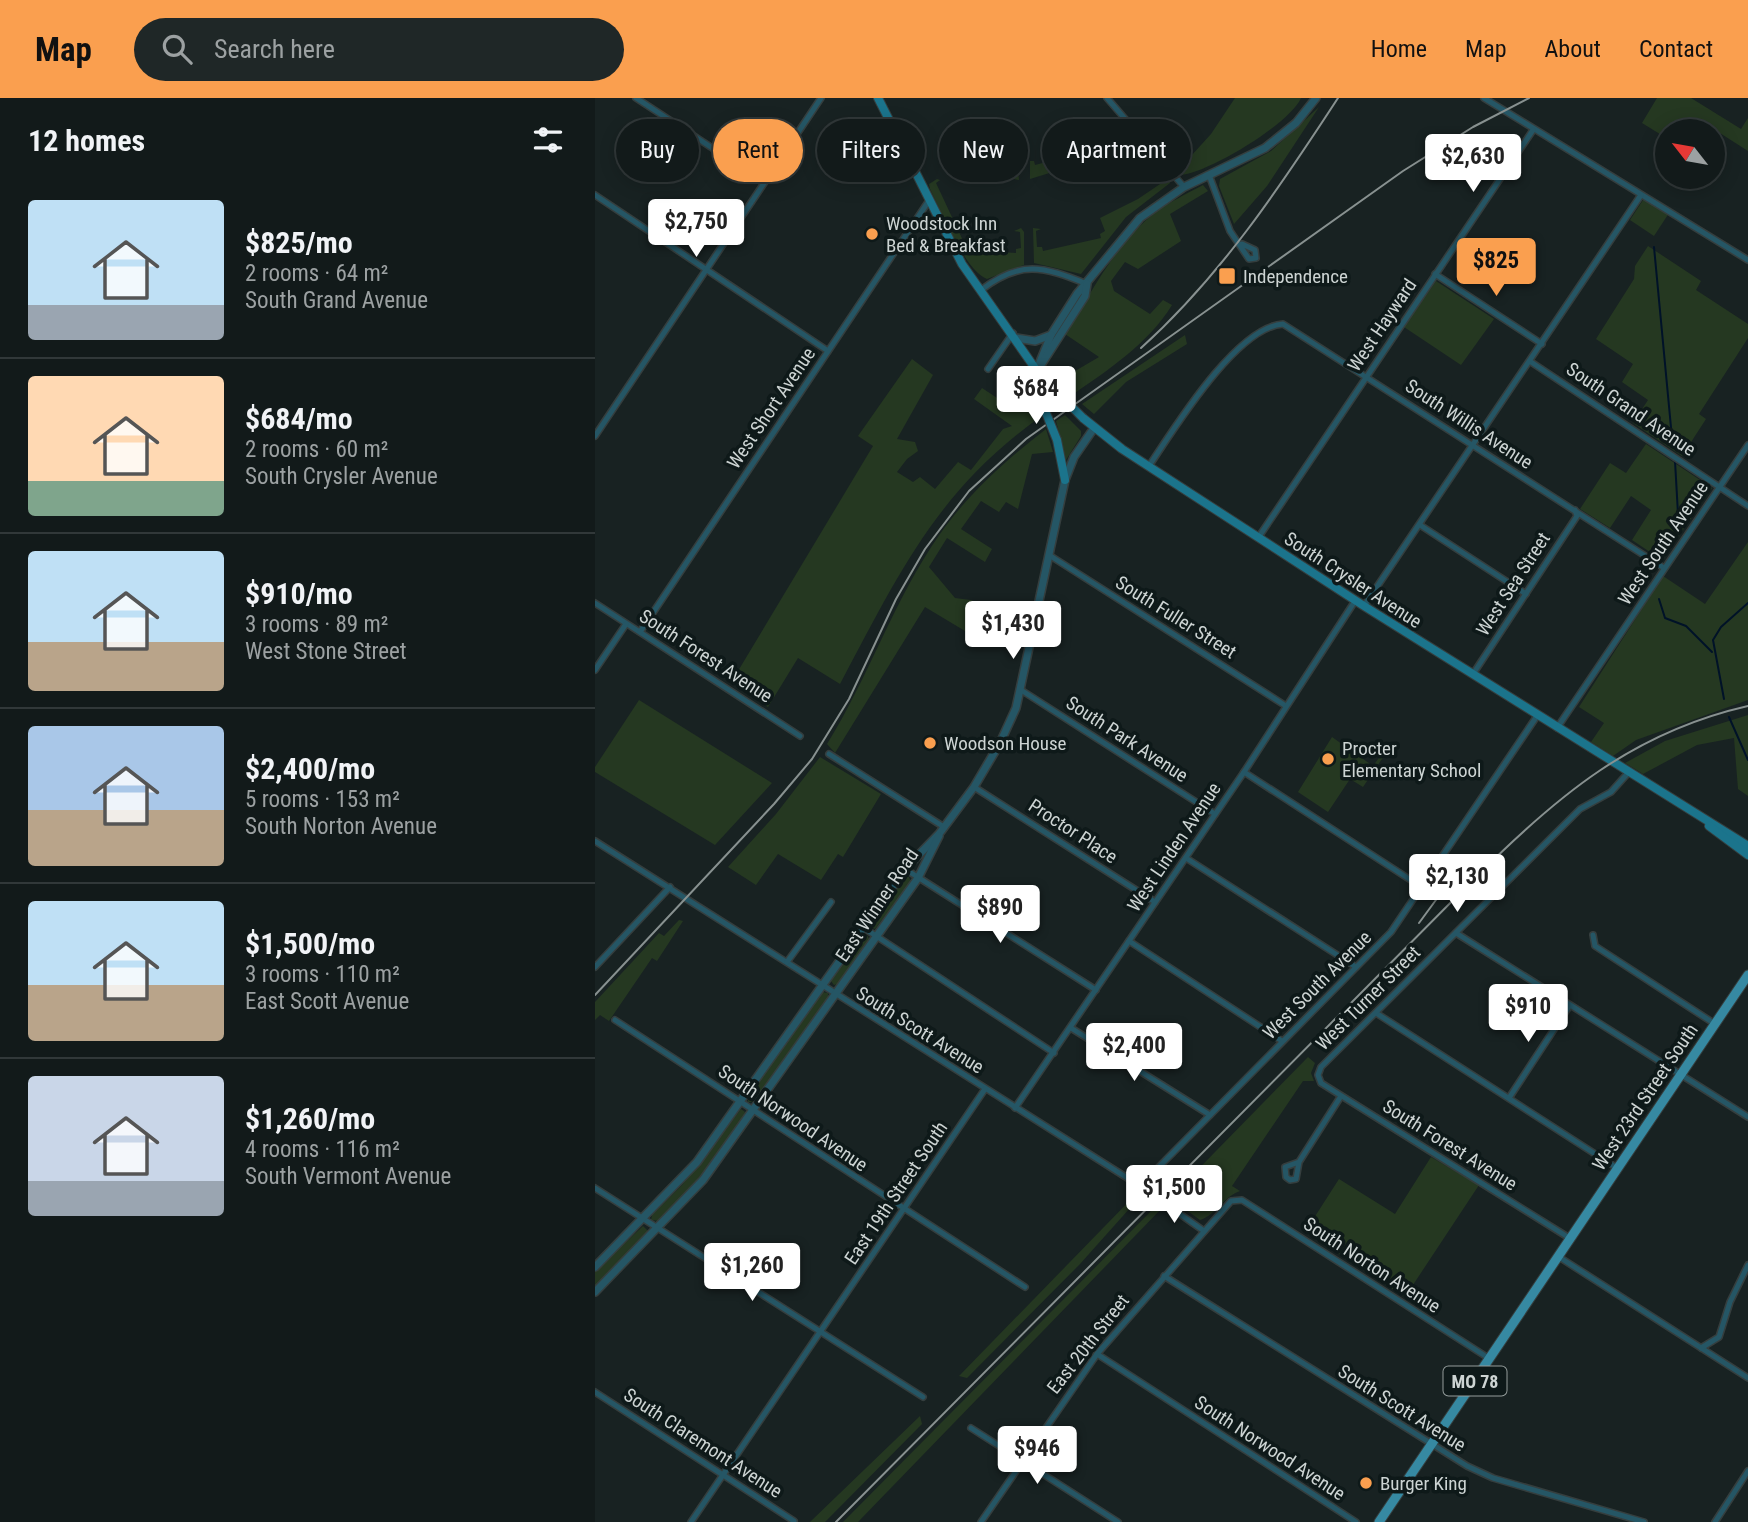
<!DOCTYPE html>
<meta charset="utf-8">
<style>
body{margin:0;font-family:"Roboto Condensed",sans-serif;background:#1f2727;color:#f1f3f6;height:100vh;display:flex;flex-direction:column;font-size:26px;white-space:nowrap}
*{box-sizing:border-box;margin:0}
p{font-size:23px;color:#9ca1a2}
.icon{flex:none;width:38px;height:38px;fill:none;stroke:currentColor;stroke-width:2;stroke-linecap:round;stroke-linejoin:round}
.map{position:relative;flex:1;overflow:hidden}
.sheet{display:flex;flex-direction:column;background:#121a1a;width:595px}
.sheet>*{flex:none}
.hud{position:absolute;left:21px;top:21px;width:665px;height:63px;display:flex;gap:14px}
.needle{width:46px;rotate:301deg}
.buttons{position:absolute;left:1060px;top:21px;display:grid;gap:14px}
.buttons a{display:grid;place-items:center;width:70px;height:70px;border-radius:50%;background:#121a1a;box-shadow:0 4px 18px #0003,0 0 0 2px #313839;font-size:35px}
.price{position:absolute;translate:-50% -60px;padding:0 16px;border-radius:7px;background:#fff;color:#222;font-size:23px;line-height:46px;filter:drop-shadow(0 2px 4px #0008)}
.price::after{content:'';position:absolute;left:50%;top:42px;width:21px;height:16px;margin-left:-10px;background:inherit;clip-path:polygon(0 0,100% 0,50% 100%)}
.price.active{background:#fa9f4f;color:#111}
ul{padding:0;list-style:none}
li{display:flex;align-items:center;gap:21px;height:175px;padding:0 28px}
li+li{border-top:2px solid #313839}
li span{display:grid;place-items:center;flex:none;width:196px;height:140px;border-radius:7px;color:#555}
li>.icon{margin-inline-start:auto}
span .icon{width:84px;height:84px;fill:#fffc;stroke-width:1}
li b{font-size:30px}
h2{display:flex;justify-content:space-between;align-items:center;height:84px;padding:0 28px;font-size:30px}
.pill{padding:0 24px;border-radius:32px;background:#121a1a;box-shadow:0 4px 18px #0003,0 0 0 2px #313839;font-size:24px;line-height:63px}
.pill.active{background:#fa9f4f;color:#111}
header{display:flex;align-items:center;gap:42px;box-sizing:border-box;height:98px;padding:0 35px;background:#fa9f4f;color:#111}
header strong{font-size:33px}
nav{display:flex;gap:38px;margin-inline-start:auto;font-size:24px}
.search{width:490px;height:63px;background:#1f2727;display:flex;align-items:center;gap:18px;box-sizing:border-box;padding:0 24px;border-radius:38px;color:#9ca1a2;font-size:26px}
main{display:flex;flex:1;min-height:0}
.map>svg:first-child{display:block}
</style>
<header>
<strong>Map</strong>
<div class="search"><svg class="icon" aria-label="search" viewBox="0 0 24 24"><circle cx="10" cy="10" r="6"/><path d="M15 15l6 6"/></svg>Search here</div>
<nav><a>Home</a><a>Map</a><a>About</a><a>Contact</a></nav>
</header>
<main>
<section class="sheet">
<h2>12 homes<svg class="icon" aria-label="filters" viewBox="0 0 24 24"><path d="M4 7h16M4 17h16"/><circle cx="9" cy="7" r="2"/><circle cx="15" cy="17" r="2"/></svg></h2>
<ul>
<li><span style="background:linear-gradient(#bfe0f5 75%,#9aa5b1 0)"><svg class="icon" aria-label="home" viewBox="0 0 24 24"><path d="M3 11l9-7 9 7M6 9v11h12V9"/></svg></span><div><b>$825/mo</b><p>2 rooms · 64 m²</p><p>South Grand Avenue</p></div></li>
<li><span style="background:linear-gradient(#ffd9b3 75%,#7fa58c 0)"><svg class="icon" aria-label="home" viewBox="0 0 24 24"><path d="M3 11l9-7 9 7M6 9v11h12V9"/></svg></span><div><b>$684/mo</b><p>2 rooms · 60 m²</p><p>South Crysler Avenue</p></div></li>
<li><span style="background:linear-gradient(#bfe0f5 65%,#b9a48a 0)"><svg class="icon" aria-label="home" viewBox="0 0 24 24"><path d="M3 11l9-7 9 7M6 9v11h12V9"/></svg></span><div><b>$910/mo</b><p>3 rooms · 89 m²</p><p>West Stone Street</p></div></li>
<li><span style="background:linear-gradient(#a9c7e8 60%,#b9a48a 0)"><svg class="icon" aria-label="home" viewBox="0 0 24 24"><path d="M3 11l9-7 9 7M6 9v11h12V9"/></svg></span><div><b>$2,400/mo</b><p>5 rooms · 153 m²</p><p>South Norton Avenue</p></div></li>
<li><span style="background:linear-gradient(#bfe0f5 60%,#b9a48a 0)"><svg class="icon" aria-label="home" viewBox="0 0 24 24"><path d="M3 11l9-7 9 7M6 9v11h12V9"/></svg></span><div><b>$1,500/mo</b><p>3 rooms · 110 m²</p><p>East Scott Avenue</p></div></li>
<li><span style="background:linear-gradient(#c9d6e8 75%,#9aa5b1 0)"><svg class="icon" aria-label="home" viewBox="0 0 24 24"><path d="M3 11l9-7 9 7M6 9v11h12V9"/></svg></span><div><b>$1,260/mo</b><p>4 rooms · 116 m²</p><p>South Vermont Avenue</p></div></li>
</ul>
</section>
<div class="map">
<svg width="1153" height="1424" viewBox="0 0 1153 1424">
<rect width="100%" height="100%" fill="#182222"/>
<g fill="#253821">
<path d="M640 0H706C695 26 610 77 584 77L579 72 581 67 586 69 616 36Z"/>
<polygon points="1062,0 1096,0 1146,31 1153,20 1153,53 1117,30 1114,33 1073,33 1073,41 1047,25"/>
<polygon points="724,9 672,88 639,126 624,88 625,81 676,53"/>
<polygon points="527,25 539,39 491,63 492,69 484,50 487,54 526,32 524,28"/>
<polygon points="482,51 490,69 487,65 435,81 435,63 439,63 440,67 482,56"/>
<polygon points="375,58 375,63 417,68 418,64 422,63 424,82 372,73 370,78"/>
<polygon points="569,77 574,77 575,85 531,119 486,176 439,165 438,130 446,131 441,133 442,149 447,149 448,153 506,140 505,136 510,133 505,120 543,101 571,82"/>
<path d="M342 81 345 82 341 85 371 149 376 147V152L421 155V151L426 150 425 134 419 133 426 130 429 134V167L392 181C370 173 346 113 335 91L334 86Z"/>
<path d="M608 87 613 93 575 116 586 143 543 171 530 164 516 183 519 193 555 216 568 202 577 207C553 246 513 272 477 297L463 283 504 259 470 236C496 196 519 148 556 118 572 105 591 96 608 87Z"/>
<polygon points="1052,101 1074,115 1059,138 1035,122 1048,102"/>
<polygon points="1053,148 1106,183 1101,192 1153,226 1153,240 1104,316 1111,321 1087,358 1038,325 1053,302 1027,284 1038,266 1001,241 1039,181 1040,168"/>
<polygon points="841,183 899,221 866,267 809,229"/>
<polygon points="590,237 592,246 531,284 499,316 487,306"/>
<path d="M317 261 338 277 302 341 320 344 323 353 312 361 302 374 318 384 325 379 340 391 363 364 376 372 408 331 417 328 379 301 387 290 422 313 439 296 445 319C340 395 304 476 245 586L203 560 173 609 137 583 278 348 263 338Z"/>
<polygon points="470,317 486,333 486,338 471,362 461,323"/>
<path d="M451 331 458 354 437 356 423 411 411 404 404 414 386 403 366 431 397 451 390 464 352 440 334 469 360 500 376 502 392 510 375 536 330 509 240 655 232 646C274 579 299 501 345 436 374 395 412 361 451 331Z"/>
<polygon points="1051,346 1117,390 1067,462 1037,442 1056,412 1036,398 1015,430 985,411 1015,365 1031,375"/>
<polygon points="1153,444 1153,602 1041,642 1018,658 996,644 1009,625 984,609 1068,478 1110,506"/>
<polygon points="44,602 177,685 120,747 0,674 0,669"/>
<polygon points="1153,617 1153,698 1143,691 1139,640 1102,647 1048,676 1030,665 1070,643"/>
<polygon points="737,639 778,668 786,657 789,658 768,689 755,681 733,714 703,694"/>
<polygon points="225,659 286,696 248,759 243,756 226,782 183,756 161,787 133,769 181,716"/>
<polygon points="309,779 314,779 316,784 280,831 276,829 277,824"/>
<polygon points="84,822 88,823 62,863 57,860 14,923 5,917 0,922 0,904 64,835 69,838"/>
<polygon points="271,836 275,842 243,886 239,887 236,883"/>
<polygon points="227,894 233,895 233,901 159,1004 153,1004 153,998"/>
<path d="M713 959 720 965 716 975 719 983H708L637 1088 645 1093C628 1099 621 1117 605 1122L575 1100Z"/>
<polygon points="146,1011 150,1014 148,1020 97,1089 64,1123 56,1122 57,1117 87,1087"/>
<polygon points="836,1059 884,1087 810,1199 710,1134 744,1081 800,1116"/>
<polygon points="545,1092 544,1100 485,1166 372,1280 364,1278"/>
<polygon points="564,1105 568,1109 263,1424 248,1424"/>
<polygon points="48,1128 54,1134 0,1188 0,1173"/>
<polygon points="325,1318 327,1326 230,1424 215,1424"/>
</g>
<g fill="none" stroke-linecap="round" stroke-linejoin="round">
<g stroke="#001228" stroke-width="2">
<polyline points="1059,149 1077,340"/>
<polyline points="1080,363 1084,434"/>
<polyline points="1064,501 1070,520 1091,528 1117,554"/>
<polyline points="1129,601 1118,542 1126,529 1153,505"/>
<polyline points="1134,619 1153,662"/>
</g>
<defs>
<g id="minor">
<polyline points="41,0 169,84"/>
<polyline points="512,0 589,89"/>
<polyline points="889,0 1153,162"/>
<polyline points="614,77 635,133 654,161 661,160 660,152 647,146"/>
<polyline points="0,97 233,253"/>
<polyline points="840,176 947,246"/>
<path d="M386 192C425 162 448 168 492 186"/>
<polyline points="936,264 1153,408"/>
<polyline points="393,271 418,235"/>
<polyline points="0,338 226,0"/>
<path d="M554 368C579 331 641 229 688 226L1069 470"/>
<polyline points="825,427 931,496"/>
<polyline points="663,440 938,32"/>
<polyline points="454,457 691,608"/>
<polyline points="0,505 205,638"/>
<polyline points="769,508 1046,97"/>
<polyline points="45,534 333,104"/>
<polyline points="0,572 31,526"/>
<polyline points="878,576 982,418 980,412"/>
<polyline points="426,592 620,716"/>
<polyline points="962,630 1153,347"/>
<polyline points="234,656 349,729"/>
<polyline points="649,674 828,790"/>
<polyline points="379,689 560,804"/>
<polyline points="0,743 545,1088 609,1133"/>
<polyline points="591,760 761,869"/>
<polyline points="310,771 501,892"/>
<polyline points="269,830 459,955"/>
<polyline points="861,835 1153,1019"/>
<polyline points="998,837 1000,848 1120,926"/>
<polyline points="534,843 687,943"/>
<polyline points="192,864 236,804"/>
<polyline points="0,869 75,789"/>
<polyline points="781,915 1022,1070"/>
<polyline points="20,922 430,1189"/>
<polyline points="476,930 615,1017"/>
<polyline points="914,1000 975,907"/>
<polyline points="420,1010 649,674 760,503"/>
<polyline points="704,1064 701,1081 695,1082 691,1079 690,1069 704,1064 746,998"/>
<polyline points="545,1088 796,834 942,618"/>
<polyline points="0,1090 328,1299"/>
<polyline points="976,1141 726,985 723,977 726,969 985,711 1016,694 1033,675"/>
<polyline points="964,1159 1153,1280"/>
<polyline points="569,1178 872,1368 898,1380 1049,1424"/>
<polyline points="1106,1250 1124,1239 1135,1204 1153,1167"/>
<polyline points="502,1256 761,1424"/>
<polyline points="0,1294 199,1423"/>
<polyline points="376,1330 523,1424"/>
<polyline points="96,1424 390,991"/>
<polyline points="386,1424 502,1256 636,1103 647,1102 895,1261"/>
<polyline points="1120,1424 1153,1373"/>
</g>
<g id="tertiary">
<polyline points="421,240 440,243 456,237 482,196 545,120 589,89 670,50 701,25 721,0"/>
<polyline points="443,269 456,237"/>
<polyline points="442,273 490,198 492,186"/>
<polyline points="0,1169 102,1064 310,771 344,736 379,689 405,645 421,610 470,382 479,359 499,330"/>
<polyline points="0,1194 108,1082 323,780 344,738"/>
</g>
<g id="secondary">
<polyline points="283,0 367,166 442,273 461,293"/>
<polyline points="442,273 440,287 447,305"/>
<polyline points="488,320 527,351 769,508 1153,748"/>
<polyline points="462,342 470,382"/>
<polyline points="1114,728 1153,757"/>
</g>
<polyline id="primary" points="784,1424 1153,877"/>
</defs>
<use href="#minor" stroke="#353e3e" stroke-width="8"/>
<use href="#tertiary" stroke="#353e3e" stroke-width="10"/>
<use href="#secondary" stroke="#353e3e" stroke-width="10"/>
<use href="#primary" stroke="#353e3e" stroke-width="11"/>
<use href="#minor" stroke="#255665" stroke-width="5"/>
<use href="#tertiary" stroke="#255665" stroke-width="7"/>
<use href="#secondary" stroke="#1b748c" stroke-width="8"/>
<use href="#primary" stroke="#3689a2" stroke-width="9"/>
<g stroke="#889190" stroke-width="2">
<path d="M546 250C625 179 685 89 743 0"/>
<polyline points="824,825 849,791"/>
<polyline points="0,897 179,706 217,661 254,601 301,501 330,451 374,393 431,341 808,73 878,29 934,0"/>
<path d="M241 1424 883 777C963 697 1039 634 1153 608"/>
</g>
<defs>
<g id="secondary-bridge">
<polyline points="461,293 488,320"/>
<polyline points="447,305 462,342"/>
</g>
</defs>
<use href="#secondary-bridge" stroke="#353e3e" stroke-width="10" stroke-linecap="butt"/>
<use href="#secondary-bridge" stroke="#1b748c" stroke-width="8"/>
</g>
<g fill="#fa9f4f" stroke="#0e1919" stroke-width="2.5">
<circle cx="277" cy="136" r="7"/>
<rect x="623" y="169" width="18" height="18" rx="3.5"/>
<circle cx="335" cy="645" r="7"/>
<circle cx="733" cy="661" r="7"/>
<circle cx="771" cy="1385" r="7"/>
</g>
<g text-anchor="middle" dominant-baseline="central" stroke-width="7" stroke-linejoin="round" paint-order="stroke">
<rect fill="#0e1919" stroke="#949c9b" stroke-width="2" x="848.5" y="1268.5" width="63" height="29" rx="5"/>
<g font-size="18" font-weight="bold" fill="#cdd4d3">
<text x="880" y="1283">MO 78</text>
</g>
<g font-size="19" fill="#cdd4d3" stroke="#0e1919" text-anchor="start">
<text x="291" y="125">Woodstock Inn<tspan x="291" dy="22">Bed &amp; Breakfast</tspan></text>
<text x="648" y="178">Independence</text>
<text x="349" y="645">Woodson House</text>
<text x="747" y="650">Procter<tspan x="747" dy="22">Elementary School</tspan></text>
<text x="785" y="1385">Burger King</text>
</g>
<g font-size="19" fill="#cdd4d3" stroke="#0e1919">
<text transform="translate(787 227) rotate(-56)">West Hayward</text>
<text transform="translate(176 310) rotate(-56)">West Short Avenue</text>
<text transform="translate(1036 311) rotate(34)">South Grand Avenue</text>
<text transform="translate(874 326) rotate(33)">South Willis Avenue</text>
<text transform="translate(1068 445) rotate(-56)">West South Avenue</text>
<text transform="translate(758 482) rotate(33)">South Crysler Avenue</text>
<text transform="translate(918 486) rotate(-57)">West Sea Street</text>
<text transform="translate(581 519) rotate(32)">South Fuller Street</text>
<text transform="translate(111 558) rotate(33)">South Forest Avenue</text>
<text transform="translate(532 641) rotate(33)">South Park Avenue</text>
<text transform="translate(478 733) rotate(33)">Proctor Place</text>
<text transform="translate(579 749) rotate(-56)">West Linden Avenue</text>
<text transform="translate(282 807) rotate(-56)">East Winner Road</text>
<text transform="translate(722 887) rotate(-45)">West South Avenue</text>
<text transform="translate(773 900) rotate(-45)">West Turner Street</text>
<text transform="translate(325 932) rotate(32)">South Scott Avenue</text>
<text transform="translate(1050 999) rotate(-56)">West 23rd Street South</text>
<text transform="translate(198 1020) rotate(34)">South Norwood Avenue</text>
<text transform="translate(855 1047) rotate(32)">South Forest Avenue</text>
<text transform="translate(301 1095) rotate(-56)">East 19th Street South</text>
<text transform="translate(777 1167) rotate(33)">South Norton Avenue</text>
<text transform="translate(493 1246) rotate(-52)">East 20th Street</text>
<text transform="translate(807 1310) rotate(32)">South Scott Avenue</text>
<text transform="translate(108 1345) rotate(33)">South Claremont Avenue</text>
<text transform="translate(675 1350) rotate(33)">South Norwood Avenue</text>
</g>
</g>
</svg>
<div class="buttons">
<a><svg class="needle" viewBox="-14 -14 28 28"><path d="M0-13l5 13h-10z" fill="#e53935"/><path d="M0 13l5-13h-10z" fill="#9ca1a2"/></svg></a>
</div>
<b class="price" style="left:878px;top:96px">$2,630</b>
<b class="price" style="left:101px;top:161px">$2,750</b>
<b class="price active" style="left:901px;top:200px">$825</b>
<b class="price" style="left:441px;top:328px">$684</b>
<b class="price" style="left:418px;top:563px">$1,430</b>
<b class="price" style="left:862px;top:816px">$2,130</b>
<b class="price" style="left:405px;top:847px">$890</b>
<b class="price" style="left:933px;top:946px">$910</b>
<b class="price" style="left:539px;top:985px">$2,400</b>
<b class="price" style="left:579px;top:1127px">$1,500</b>
<b class="price" style="left:157px;top:1205px">$1,260</b>
<b class="price" style="left:442px;top:1388px">$946</b>
<div class="hud">
<a class="pill">Buy</a>
<a class="pill active">Rent</a>
<a class="pill">Filters</a>
<a class="pill">New</a>
<a class="pill">Apartment</a>
</div>
</div>
</main>
